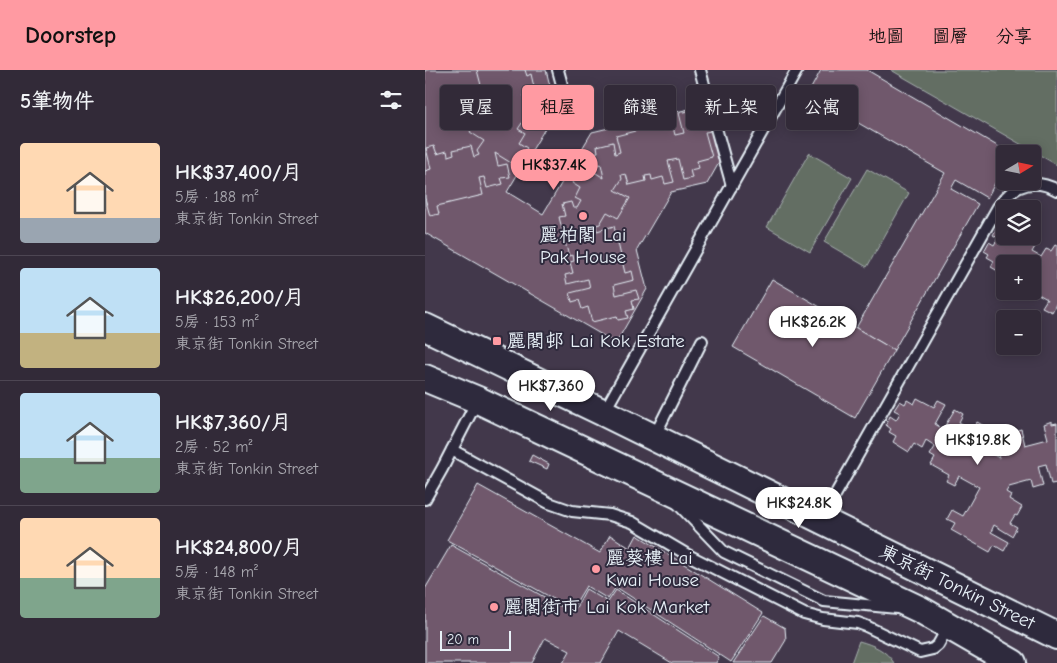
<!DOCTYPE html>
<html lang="zh-TW">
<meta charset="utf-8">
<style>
body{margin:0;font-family:"Comic Neue","LXGW WenKai TC",sans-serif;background:#3a3240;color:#f1f3f6;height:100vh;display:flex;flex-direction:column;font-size:19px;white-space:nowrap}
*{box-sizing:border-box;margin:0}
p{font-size:16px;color:#a8a7ae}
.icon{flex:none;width:28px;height:28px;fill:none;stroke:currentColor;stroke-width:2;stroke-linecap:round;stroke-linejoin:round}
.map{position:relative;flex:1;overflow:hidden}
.drawer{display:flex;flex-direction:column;background:#322a38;width:425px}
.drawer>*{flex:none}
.guide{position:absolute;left:15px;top:15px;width:475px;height:45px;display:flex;gap:10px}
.needle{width:32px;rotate:80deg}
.buttons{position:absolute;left:571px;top:75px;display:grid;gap:10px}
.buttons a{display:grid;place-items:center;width:45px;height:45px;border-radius:5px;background:#322a38;box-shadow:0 2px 12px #0003,0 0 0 1px #4d4653;font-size:25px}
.scale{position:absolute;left:15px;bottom:12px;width:71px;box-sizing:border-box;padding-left:5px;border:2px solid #e8f1f8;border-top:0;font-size:14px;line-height:18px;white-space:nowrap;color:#e8f1f8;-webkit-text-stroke:4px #2f2a3d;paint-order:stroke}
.price{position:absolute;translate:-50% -42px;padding:0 11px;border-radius:18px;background:#fff;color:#222;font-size:16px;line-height:32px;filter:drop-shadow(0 1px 2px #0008)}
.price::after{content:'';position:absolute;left:50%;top:30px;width:15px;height:11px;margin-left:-8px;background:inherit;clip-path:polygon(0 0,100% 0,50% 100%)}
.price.active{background:#ff9aa2;color:#111}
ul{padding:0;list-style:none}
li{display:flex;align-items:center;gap:15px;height:125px;padding:0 20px}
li+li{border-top:1px solid #4d4653}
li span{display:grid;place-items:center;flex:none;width:140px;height:100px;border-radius:5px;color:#555}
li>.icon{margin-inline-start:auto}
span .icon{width:60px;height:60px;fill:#fffc;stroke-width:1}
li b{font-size:21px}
h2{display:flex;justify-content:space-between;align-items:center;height:60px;padding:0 20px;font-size:21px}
.chip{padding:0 18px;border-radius:5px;background:#322a38;box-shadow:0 2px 12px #0003,0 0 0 1px #4d4653;font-size:18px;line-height:45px}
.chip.active{background:#ff9aa2;color:#111}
header{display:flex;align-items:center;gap:30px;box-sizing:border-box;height:70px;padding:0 25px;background:#ff9aa2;color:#111}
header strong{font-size:24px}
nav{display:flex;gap:28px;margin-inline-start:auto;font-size:18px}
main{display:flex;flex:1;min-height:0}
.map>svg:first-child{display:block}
</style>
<header>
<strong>Doorstep</strong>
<nav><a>地圖</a><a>圖層</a><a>分享</a></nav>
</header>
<main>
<section class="drawer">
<h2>5筆物件<svg class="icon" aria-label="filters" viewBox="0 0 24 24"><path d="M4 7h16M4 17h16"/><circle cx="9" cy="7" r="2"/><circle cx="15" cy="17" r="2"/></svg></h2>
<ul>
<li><span style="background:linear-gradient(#ffd9b3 75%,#9aa5b1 0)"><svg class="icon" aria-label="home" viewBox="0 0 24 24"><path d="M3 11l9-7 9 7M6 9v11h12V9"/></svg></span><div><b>HK$37,400/月</b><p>5房 · 188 m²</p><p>東京街 Tonkin Street</p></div></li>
<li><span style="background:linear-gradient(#bfe0f5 65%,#c2b280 0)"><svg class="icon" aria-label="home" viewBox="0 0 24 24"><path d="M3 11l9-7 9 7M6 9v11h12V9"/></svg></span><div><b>HK$26,200/月</b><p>5房 · 153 m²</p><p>東京街 Tonkin Street</p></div></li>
<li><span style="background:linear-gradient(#bfe0f5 65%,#7fa58c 0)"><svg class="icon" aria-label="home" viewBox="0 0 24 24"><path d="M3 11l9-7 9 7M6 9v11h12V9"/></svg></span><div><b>HK$7,360/月</b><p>2房 · 52 m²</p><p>東京街 Tonkin Street</p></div></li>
<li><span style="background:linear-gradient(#ffd9b3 60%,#7fa58c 0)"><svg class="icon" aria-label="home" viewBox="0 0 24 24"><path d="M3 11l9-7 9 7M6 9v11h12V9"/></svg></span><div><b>HK$24,800/月</b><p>5房 · 148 m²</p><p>東京街 Tonkin Street</p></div></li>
</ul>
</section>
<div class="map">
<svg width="632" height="593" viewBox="0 0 632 593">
<rect width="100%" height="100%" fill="#42384b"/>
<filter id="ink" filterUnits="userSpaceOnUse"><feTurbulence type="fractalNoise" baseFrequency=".02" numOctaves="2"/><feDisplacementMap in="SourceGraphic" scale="10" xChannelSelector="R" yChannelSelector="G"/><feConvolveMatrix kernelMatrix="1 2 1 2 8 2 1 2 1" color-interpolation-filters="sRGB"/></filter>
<g filter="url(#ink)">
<g fill="#636e63" stroke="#a6b0ae">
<polygon points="466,0 632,0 632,95"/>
<polygon points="384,83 427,108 385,182 342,157"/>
<polygon points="442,99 484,123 442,197 399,172"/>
<path d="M434 571C448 575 461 580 469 593H426Z"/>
</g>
<g fill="#6f586c" stroke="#e8f1f8">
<polygon points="0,0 121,0 131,40 82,122 118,144 167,62 281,35 295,91 282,114 246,122 212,180 222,219 191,273 0,163"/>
<polygon points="52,0 100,0 102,6 106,4 110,22 99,25 100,30 111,27 115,43 111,45 114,55 103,57 102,52 97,53 93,59 100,63 94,73 102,78 91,96 70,83 73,96 82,94 85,107 76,108 78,114 62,118 59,107 54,108 58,125 12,136 14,144 5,146 0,128 0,101 6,99 1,78 9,76 12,84 22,81 23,86 29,84 28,80 46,76 49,87 54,85 52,81 59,71 45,62 56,42 67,49 74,37 79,36 77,30 61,34"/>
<polygon points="396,0 442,0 586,84 580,84 580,95 562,128 531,110 526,119 553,134 469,280 431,258 520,103 383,24"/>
<polygon points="263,41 265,47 274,45 276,53 284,51 287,61 280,62 287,87 272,91 274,98 265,100 267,108 258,110 253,89 243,91 249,112 240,114 238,107 227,110 226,105 220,106 221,111 204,115 201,104 196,105 197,109 190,120 205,128 193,148 182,142 175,154 171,155 172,161 189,156 200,203 207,201 209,210 189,215 191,225 211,220 214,229 207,230 209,239 201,241 203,248 193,250 192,246 167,252 163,237 157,239 154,230 147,232 145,223 165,218 163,209 142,214 140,205 148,203 145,192 149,191 148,185 144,186 139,169 150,166 149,161 138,163 134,147 140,146 137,134 146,132 148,138 152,138 156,131 150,128 155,118 147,113 158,95 179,108 176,94 167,96 164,84 173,82 172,76 188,72 190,84 195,82 191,66 237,54 236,47 245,45 250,65 259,63 254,43"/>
<polygon points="573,156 578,159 580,156 580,166 605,166 603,171 611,175 607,182 616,187 621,179 626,181 630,175 632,176 632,232 627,242 617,237 622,229 608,221 608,194 580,194 580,205 566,197 569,191 562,187 564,184 559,181 564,172 569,175 573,168 568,165"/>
<polygon points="347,209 469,280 430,348 308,277"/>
<polygon points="492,328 509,337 513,330 521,334 510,354 518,359 530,339 538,344 534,352 548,360 552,352 561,357 551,375 574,388 570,372 576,370 573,360 583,357 584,363 596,359 600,375 623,369 619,354 627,351 627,354 632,353 632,413 626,414 621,394 613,396 618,416 608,419 606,411 584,417 581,422 586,425 584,429 597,437 592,446 590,445 585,453 592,457 587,466 569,455 566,462 584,472 579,481 569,475 565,482 526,460 530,453 522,449 527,440 538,446 554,417 534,406 529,415 521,411 524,405 506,395 510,388 505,385 510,377 501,371 497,379 489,374 484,382 468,372 471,366 464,362 466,359 461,355 465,346 471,350 475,343 469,340 475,331 480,334 482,330 489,334"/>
<polygon points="107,385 124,394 122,399 104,391"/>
<polygon points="53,415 175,483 185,465 205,478 212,465 338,543 306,592 191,517 183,529 161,516 147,539 22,470"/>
<polygon points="26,475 148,543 161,519 183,532 191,520 294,587 291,593 247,593 194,561 176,593 138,593 145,581 120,568 107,593 0,593 0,519"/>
<polygon points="339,546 360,558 361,570 347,593 308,593"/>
</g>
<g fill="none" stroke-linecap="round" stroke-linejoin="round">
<defs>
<g id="lane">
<polyline points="133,0 143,37"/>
<polyline points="275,0 307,116"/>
<polyline points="179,342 372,0"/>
<polyline points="229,367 277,271"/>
<polyline points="27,380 124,433 147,441 185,445 207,452 263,485 379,544 398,549 433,553 441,556 495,582 508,579 513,575 523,557"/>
<polyline points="0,429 17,399 52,331"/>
<polyline points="252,433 299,482 399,531 472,538"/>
<path d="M396 450 573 137C588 115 608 107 632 120"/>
</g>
<g id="secondary">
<polyline points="0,257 179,343 632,566"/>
<polyline points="0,308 53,330 496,540 588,593"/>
</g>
</defs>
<use href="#lane" stroke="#e8f1f8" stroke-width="14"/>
<use href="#secondary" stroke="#e8f1f8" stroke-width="30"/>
<use href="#lane" stroke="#2f2a3d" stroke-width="10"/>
<use href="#secondary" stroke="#2f2a3d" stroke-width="26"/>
</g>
</g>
<g fill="#ff9aa2" stroke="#2f2a3d" stroke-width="2">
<circle cx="158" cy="146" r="5"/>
<rect x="67" y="266" width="10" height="10" rx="2.5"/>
<circle cx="171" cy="499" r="5"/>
<circle cx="69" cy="537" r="5"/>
</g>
<g text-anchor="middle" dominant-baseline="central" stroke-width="4" stroke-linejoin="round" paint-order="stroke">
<g font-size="19" fill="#e8f1f8" stroke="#2f2a3d" text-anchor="start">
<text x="158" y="165" text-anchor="middle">麗柏閣 Lai<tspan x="158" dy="22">Pak House</tspan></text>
<text x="82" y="271">麗閣邨 Lai Kok Estate</text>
<text x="181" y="488">麗葵樓 Lai<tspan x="181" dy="22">Kwai House</tspan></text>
<text x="79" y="537">麗閣街市 Lai Kok Market</text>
</g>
<g font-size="19" fill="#e8f1f8" stroke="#2f2a3d">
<text transform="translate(532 517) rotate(26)">東京街 Tonkin Street</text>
</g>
</g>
</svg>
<div class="buttons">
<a><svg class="needle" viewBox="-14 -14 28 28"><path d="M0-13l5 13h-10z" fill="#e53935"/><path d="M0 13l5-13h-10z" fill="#a8a7ae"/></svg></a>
<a><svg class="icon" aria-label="layers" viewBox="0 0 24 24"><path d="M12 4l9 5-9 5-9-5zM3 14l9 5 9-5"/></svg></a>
<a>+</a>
<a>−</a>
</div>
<div class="scale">20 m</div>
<b class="price active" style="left:129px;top:121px">HK$37.4K</b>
<b class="price" style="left:388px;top:278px">HK$26.2K</b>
<b class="price" style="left:126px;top:342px">HK$7,360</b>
<b class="price" style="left:553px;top:396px">HK$19.8K</b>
<b class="price" style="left:374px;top:459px">HK$24.8K</b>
<div class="guide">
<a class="chip">買屋</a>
<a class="chip active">租屋</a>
<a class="chip">篩選</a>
<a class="chip">新上架</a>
<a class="chip">公寓</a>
</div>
</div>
</main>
